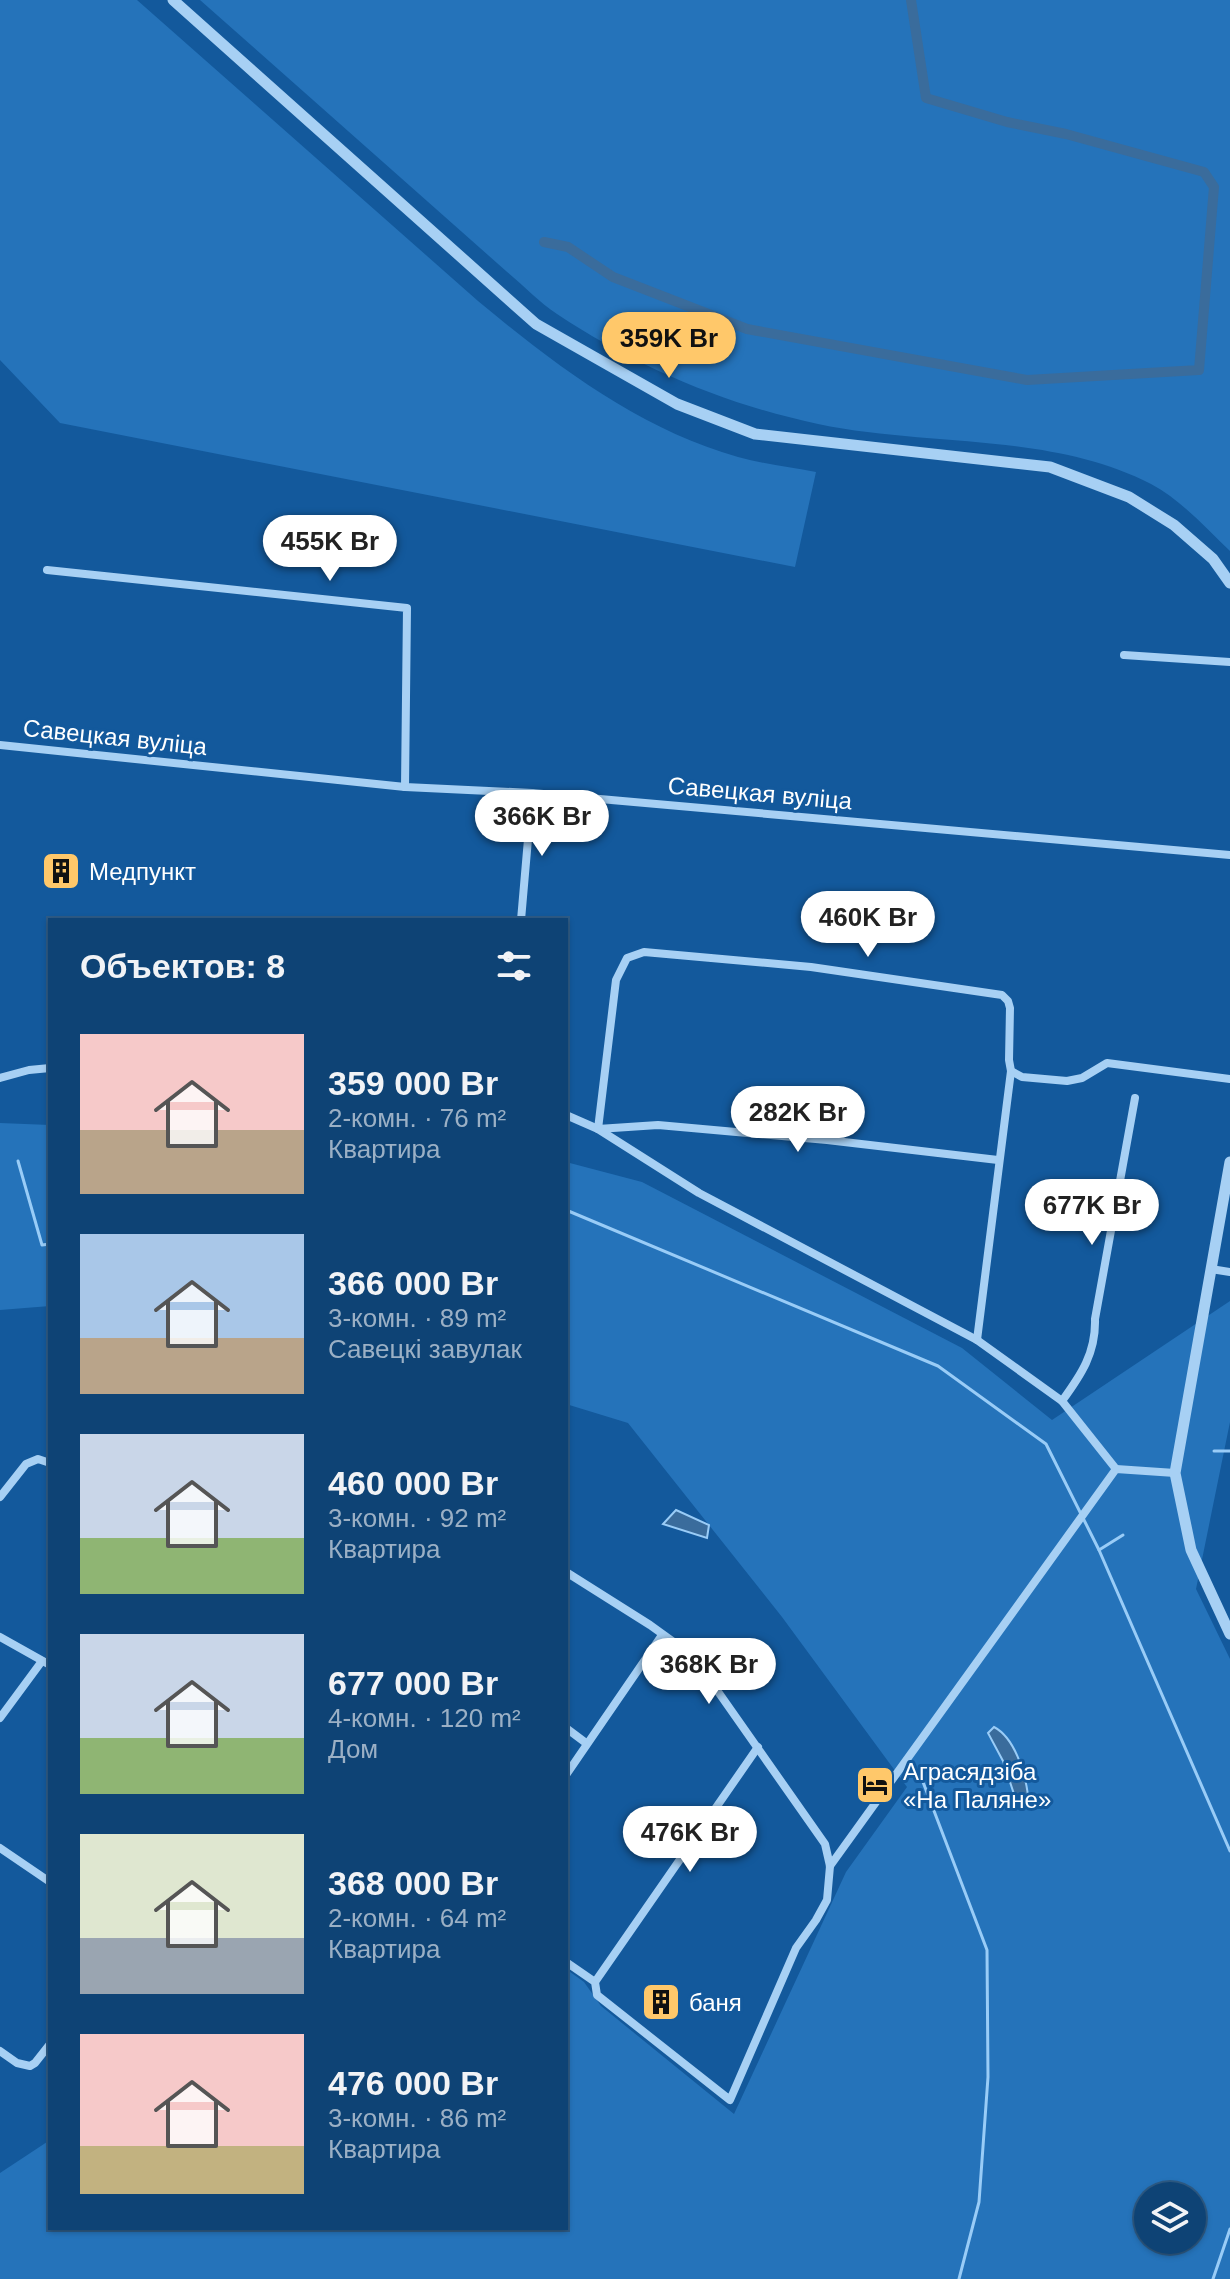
<!DOCTYPE html>
<html lang="ru">
<meta charset="utf-8">
<style>
body{margin:0;font-family:Helvetica,sans-serif;background:#1c4e7d;color:#f1f3f6;height:100vh;display:flex;flex-direction:column;font-size:30px;white-space:nowrap}
*{box-sizing:border-box;margin:0}
p{font-size:26px;color:#9bb0c5}
.icon{flex:none;width:44px;height:44px;fill:none;stroke:currentColor;stroke-width:2;stroke-linecap:round;stroke-linejoin:round}
.map{position:relative;flex:1;overflow:hidden}
.drawer{position:absolute;left:48px;top:918px;width:520px;height:1312px;display:flex;flex-direction:column;background:#0e4375;border-radius:0px;box-shadow:0 2px 6px #0004,0 0 0 2px #2e5c87}
.drawer>*{flex:none}
.tools{position:absolute;left:1134px;top:2182px;display:grid;gap:16px}
.tools a{display:grid;place-items:center;width:72px;height:72px;border-radius:50%;background:#0e4375;box-shadow:0 2px 6px #0004,0 0 0 2px #2e5c87;font-size:40px}
.price{position:absolute;translate:-50% -68px;padding:0 18px;border-radius:28px;background:#fff;color:#222;font-size:26px;line-height:52px;filter:drop-shadow(0 2px 4px #0008)}
.price::after{content:'';position:absolute;left:50%;top:48px;width:24px;height:18px;margin-left:-12px;background:inherit;clip-path:polygon(0 0,100% 0,50% 100%)}
.price.on{background:#ffc86a;color:#111}
ul{padding:0;list-style:none}
li{display:flex;align-items:center;gap:24px;height:200px;padding:0 32px}
li span{display:grid;place-items:center;flex:none;width:224px;height:160px;border-radius:0px;color:#555}
li>.icon{margin-inline-start:auto}
span .icon{width:96px;height:96px;fill:#fffc;stroke-width:1}
li b{font-size:34px}
h2{display:flex;justify-content:space-between;align-items:center;height:96px;padding:0 32px;font-size:34px}
.map>svg:first-child{display:block}
</style>
<div class="map">
<svg width="1230" height="2279" viewBox="0 0 1230 2279">
<rect width="100%" height="100%" fill="#13599c"/>
<g fill="#2573ba" fill-rule="evenodd">
<path d="M0 0H137L478 301C555 365 639 429 738 457 763 464 790 467 816 472L795 567 60 423 0 360Z"/>
<path d="M200 0H1230V551C1206 528 1181 500 1151 484 1049 432 928 447 818 424 724 404 637 367 557 314 539 302 523 285 506 271Z"/>
<polygon points="0,1123 50,1125 50,1306 0,1310"/>
<path d="M566 1162 642 1182 962 1348 1052 1420 1230 1301V1422L1196 1589 1230 1659V2279H0V2173L50 2140V2228H566V1969L584 1982 601 2006 734 2114 846 1872 907 1787 782 1617 628 1423 566 1404ZM1148 2196H1192V2240H1148Z"/>
</g>
<g fill="#3a6c9c" stroke="#99ccf7" stroke-width="2">
<polygon points="676,1510 709,1525 707,1538 663,1524"/>
<path d="M994 1727C1015 1738 1025 1773 1028 1795L1024 1801 1014 1794 1003 1761 988 1733Z"/>
</g>
<g fill="none" stroke-linecap="round" stroke-linejoin="round">
<g stroke="#99ccf7" stroke-width="3">
<polyline points="18,1161 42,1245 50,1244"/>
<polyline points="566,1210 938,1366 1046,1444 1099,1550 1230,1851"/>
<polyline points="1214,1451 1230,1451"/>
<polyline points="1099,1550 1123,1535"/>
<polyline points="923,1782 987,1950 988,2077 979,2202 959,2279"/>
<polyline points="1213,2279 1230,2229"/>
</g>
<polyline stroke="#3a6c9c" stroke-width="10" points="544,242 568,247 613,277 747,329 1027,380 1199,370 1214,187 1204,172 1066,134 1007,122 926,98 911,0"/>
<g stroke="#a7d0f4" stroke-width="8">
<polyline points="47,570 407,608 405,787"/>
<polyline points="1124,655 1230,662"/>
<polyline points="0,745 405,787 532,793 1230,855"/>
<polyline points="521,920 532,793"/>
<polyline points="0,1078 29,1070 50,1068"/>
<polyline points="566,1115 598,1129 699,1193 977,1340 1062,1401 1116,1469"/>
<polyline points="998,1160 827,1140 658,1125 598,1129 616,980 627,958 644,952 811,967 1002,995 1008,1001 1010,1008 1009,1060 1011,1071 1022,1077 1067,1081 1082,1078 1107,1063 1230,1079"/>
<polyline points="1211,1269 1230,1272"/>
<polyline points="977,1340 1011,1071"/>
<path d="M1062 1401C1081 1375 1096 1353 1095 1319L1135 1098"/>
<polyline points="0,1497 26,1464 38,1459 50,1463"/>
<polyline points="566,1572 650,1625 693,1656 825,1844 830,1866 827,1900 816,1920 796,1948 730,2100 597,1995 595,1982 566,1962"/>
<polyline points="0,1637 50,1665"/>
<polyline points="0,1718 42,1661"/>
<polyline points="566,1728 586,1743"/>
<polyline points="566,1775 662,1635"/>
<polyline points="0,1848 50,1882"/>
<polyline points="830,1866 1116,1469 1175,1473"/>
<polyline points="595,1982 758,1747"/>
<polyline points="0,2051 17,2063 30,2066 35,2063 50,2044"/>
</g>
<g stroke="#a7d0f4" stroke-width="11">
<polyline points="173,0 536,324 677,404 755,434 1050,467 1129,497 1174,525 1213,559 1230,583"/>
<polyline points="1230,1162 1175,1473 1191,1550 1230,1634"/>
</g>
</g>
<defs>
<symbol id="building-square" viewBox="-11 -11 22 22"><rect x="-9" y="-9" width="18" height="18" rx="4" fill="#ffc86a" stroke="#13599c"/><path d="M-4-6H4V6H1V3H-1V6H-4ZM-2.5-4.3h1.7v1.8h-1.7ZM.8-4.3h1.7v1.8H.8ZM-2.5-1h1.7V.8h-1.7ZM.8-1h1.7V.8H.8Z" fill="#111"/></symbol>
<symbol id="hotel-square" viewBox="-11 -11 22 22"><rect x="-9" y="-9" width="18" height="18" rx="4" fill="#ffc86a" stroke="#13599c"/><path d="M-6-4.5h1.5V1H6V5H4.5V3h-9V5H-6ZM-4 0a1.8 1.8 0 1 1 3.6 0ZM.5 0V-2.5h3Q6-2.5 6 0Z" fill="#111"/></symbol>
</defs>
<g fill-rule="evenodd">
<use href="#building-square" x="39" y="849" width="44" height="44"/>
<use href="#hotel-square" x="853" y="1763" width="44" height="44"/>
<use href="#building-square" x="639" y="1980" width="44" height="44"/>
</g>
<g text-anchor="middle" dominant-baseline="central" stroke-width="6" stroke-linejoin="round" paint-order="stroke">
<g font-size="24" fill="#fff" stroke="#13599c">
<text transform="translate(115 737) rotate(6)">Савецкая вуліца</text>
<text transform="translate(760 793) rotate(5)">Савецкая вуліца</text>
</g>
<g font-size="24" fill="#fff" stroke="#13599c" text-anchor="start">
<text x="89" y="871">Медпункт</text>
<text x="903" y="1771">Аграсядзіба<tspan x="903" dy="28">«На Паляне»</tspan></text>
<text x="689" y="2002">баня</text>
</g>
</g>
</svg>
<div class="tools">
<a><svg class="icon" aria-label="layers" viewBox="0 0 24 24"><path d="M12 4l9 5-9 5-9-5zM3 14l9 5 9-5"/></svg></a>
</div>
<b class="price on" style="left:669px;top:380px">359K Br</b>
<b class="price" style="left:330px;top:583px">455K Br</b>
<b class="price" style="left:542px;top:858px">366K Br</b>
<b class="price" style="left:868px;top:959px">460K Br</b>
<b class="price" style="left:798px;top:1154px">282K Br</b>
<b class="price" style="left:1092px;top:1247px">677K Br</b>
<b class="price" style="left:709px;top:1706px">368K Br</b>
<b class="price" style="left:690px;top:1874px">476K Br</b>
<section class="drawer">
<h2>Объектов: 8<svg class="icon" aria-label="filters" viewBox="0 0 24 24"><path d="M4 7h16M4 17h16"/><circle cx="9" cy="7" r="2"/><circle cx="15" cy="17" r="2"/></svg></h2>
<ul>
<li><span style="background:linear-gradient(#f6c9c9 60%,#b9a48a 0)"><svg class="icon" aria-label="home" viewBox="0 0 24 24"><path d="M3 11l9-7 9 7M6 9v11h12V9"/></svg></span><div><b>359 000 Br</b><p>2-комн. · 76 m²</p><p>Квартира</p></div></li>
<li><span style="background:linear-gradient(#a9c7e8 65%,#b9a48a 0)"><svg class="icon" aria-label="home" viewBox="0 0 24 24"><path d="M3 11l9-7 9 7M6 9v11h12V9"/></svg></span><div><b>366 000 Br</b><p>3-комн. · 89 m²</p><p>Савецкі завулак</p></div></li>
<li><span style="background:linear-gradient(#c9d6e8 65%,#8fb573 0)"><svg class="icon" aria-label="home" viewBox="0 0 24 24"><path d="M3 11l9-7 9 7M6 9v11h12V9"/></svg></span><div><b>460 000 Br</b><p>3-комн. · 92 m²</p><p>Квартира</p></div></li>
<li><span style="background:linear-gradient(#c9d6e8 65%,#8fb573 0)"><svg class="icon" aria-label="home" viewBox="0 0 24 24"><path d="M3 11l9-7 9 7M6 9v11h12V9"/></svg></span><div><b>677 000 Br</b><p>4-комн. · 120 m²</p><p>Дом</p></div></li>
<li><span style="background:linear-gradient(#dfe7d0 65%,#9aa5b1 0)"><svg class="icon" aria-label="home" viewBox="0 0 24 24"><path d="M3 11l9-7 9 7M6 9v11h12V9"/></svg></span><div><b>368 000 Br</b><p>2-комн. · 64 m²</p><p>Квартира</p></div></li>
<li><span style="background:linear-gradient(#f6c9c9 70%,#c2b280 0)"><svg class="icon" aria-label="home" viewBox="0 0 24 24"><path d="M3 11l9-7 9 7M6 9v11h12V9"/></svg></span><div><b>476 000 Br</b><p>3-комн. · 86 m²</p><p>Квартира</p></div></li>
</ul>
</section>
</div>
